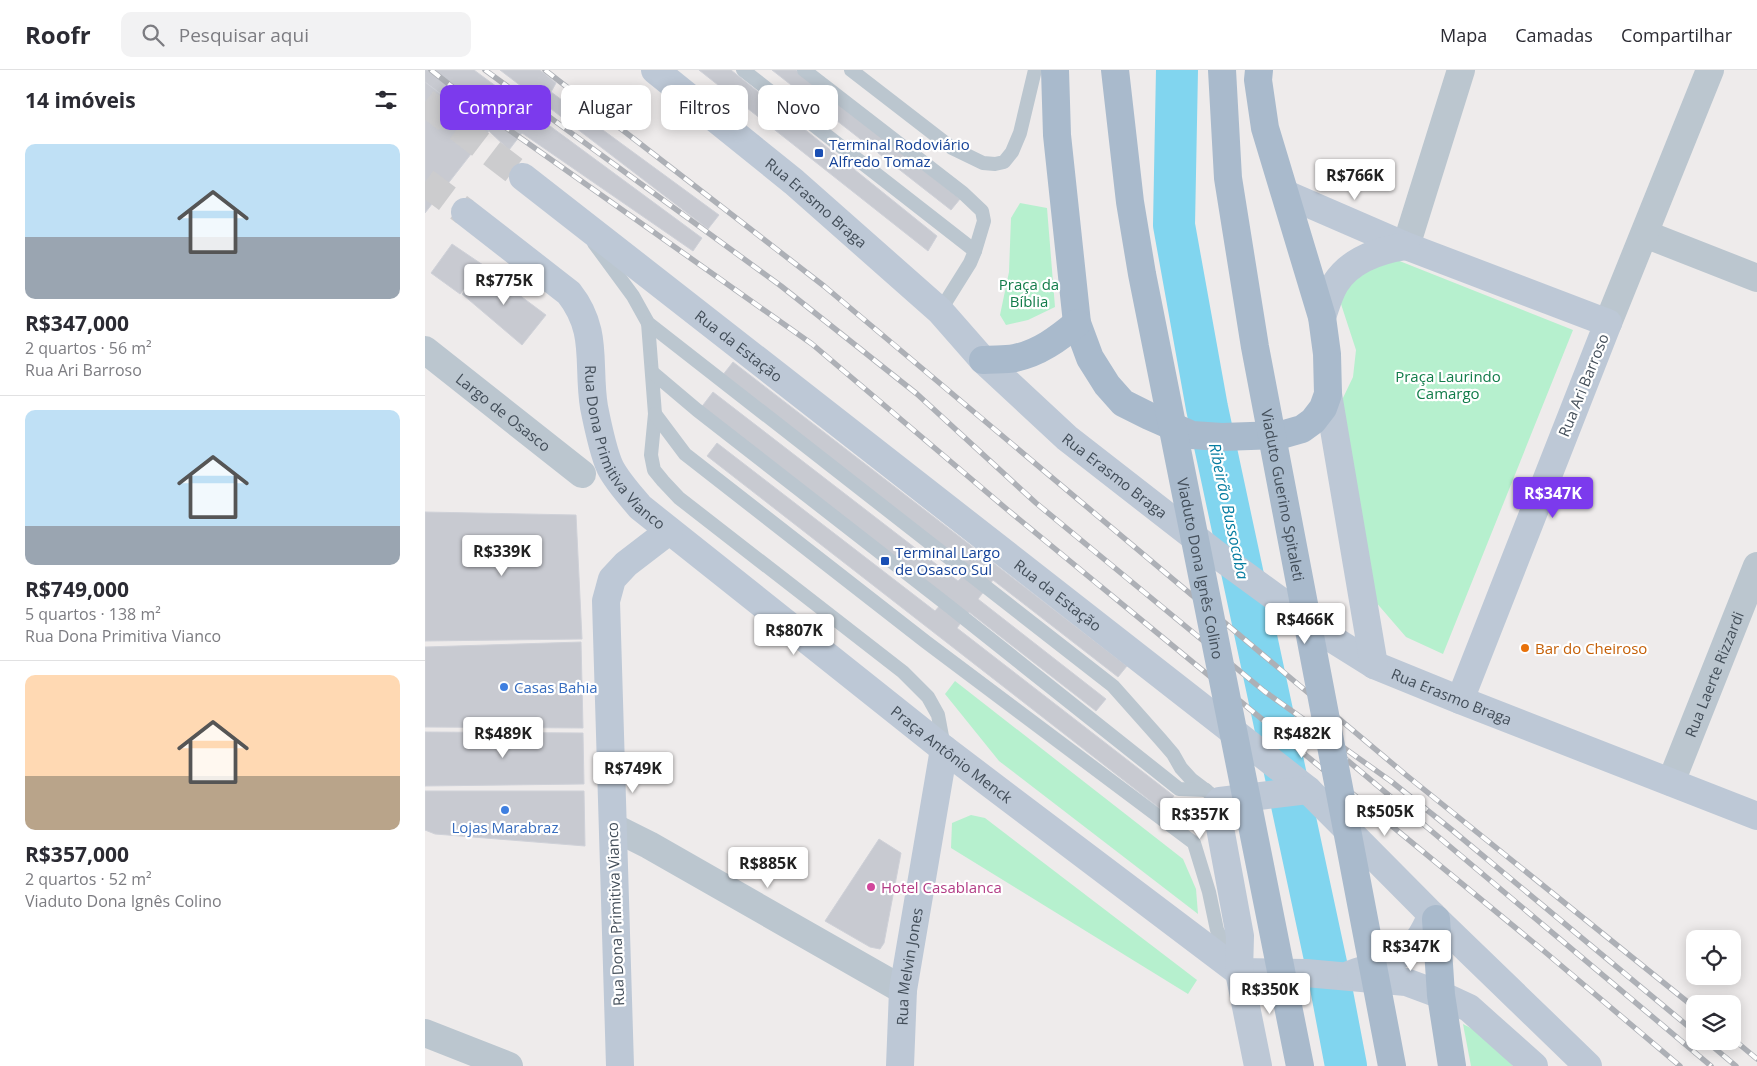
<!DOCTYPE html>
<html lang="pt">
<meta charset="utf-8">
<style>
body{margin:0;font-family:"Open Sans",sans-serif;background:#f2f2f3;color:#2b2b33;height:100vh;display:flex;flex-direction:column;font-size:19px;white-space:nowrap}
*{box-sizing:border-box;margin:0}
p{font-size:16px;color:#7c7c81}
.icon{flex:none;width:28px;height:28px;fill:none;stroke:currentColor;stroke-width:2;stroke-linecap:round;stroke-linejoin:round}
.map{position:relative;flex:1;overflow:hidden}
.side{display:flex;flex-direction:column;background:#fff;width:425px}
.side>*{flex:none}
.guide{position:absolute;left:15px;top:15px;width:475px;height:45px;display:flex;gap:10px}
.buttons{position:absolute;left:1261px;top:860px;display:grid;gap:10px}
.buttons a{display:grid;place-items:center;width:55px;height:55px;border-radius:10px;background:#fff;box-shadow:0 2px 12px #0003;font-size:25px}
.price{position:absolute;translate:-50% -42px;padding:0 11px;border-radius:5px;background:#fff;color:#222;font-size:16px;line-height:32px;filter:drop-shadow(0 1px 2px #0008)}
.price::after{content:'';position:absolute;left:50%;top:30px;width:15px;height:11px;margin-left:-8px;background:inherit;clip-path:polygon(0 0,100% 0,50% 100%)}
.price.active{background:#7c3aed;color:#fff}
ul{padding:0;list-style:none}
li{display:grid;align-content:center;gap:10px;height:265px;padding:0 25px}
li+li{border-top:1px solid #e1e1e2}
li span{display:grid;place-items:center;height:155px;border-radius:10px;color:#555}
li>.icon{margin-inline-start:auto}
span .icon{width:90px;height:90px;fill:#fffc;stroke-width:1}
li b{font-size:21px}
h2{display:flex;justify-content:space-between;align-items:center;height:60px;padding:0 25px;font-size:21px}
.pill{padding:0 18px;border-radius:10px;background:#fff;box-shadow:0 2px 12px #0003;font-size:18px;line-height:45px}
.pill.active{background:#7c3aed;color:#fff}
header{display:flex;align-items:center;gap:30px;box-sizing:border-box;height:70px;padding:0 25px;background:#fff;border-bottom:1px solid #e1e1e2}
header strong{font-size:24px}
nav{display:flex;gap:28px;margin-inline-start:auto;font-size:18px}
.search{width:350px;height:45px;background:#f2f2f3;display:flex;align-items:center;gap:12px;box-sizing:border-box;padding:0 18px;border-radius:10px;color:#7c7c81;font-size:19px}
main{display:flex;flex:1;min-height:0}
.map>svg:first-child{display:block}
</style>
<header>
<strong>Roofr</strong>
<div class="search"><svg class="icon" aria-label="search" viewBox="0 0 24 24"><circle cx="10" cy="10" r="6"/><path d="M15 15l6 6"/></svg>Pesquisar aqui</div>
<nav><a>Mapa</a><a>Camadas</a><a>Compartilhar</a></nav>
</header>
<main>
<section class="side">
<h2>14 imóveis<svg class="icon" aria-label="filters" viewBox="0 0 24 24"><path d="M4 7h16M4 17h16"/><circle cx="9" cy="7" r="2"/><circle cx="15" cy="17" r="2"/></svg></h2>
<ul>
<li><span style="background:linear-gradient(#bfe0f5 60%,#9aa5b1 0)"><svg class="icon" aria-label="home" viewBox="0 0 24 24"><path d="M3 11l9-7 9 7M6 9v11h12V9"/></svg></span><div><b>R$347,000</b><p>2 quartos · 56 m²</p><p>Rua Ari Barroso</p></div></li>
<li><span style="background:linear-gradient(#bfe0f5 75%,#9aa5b1 0)"><svg class="icon" aria-label="home" viewBox="0 0 24 24"><path d="M3 11l9-7 9 7M6 9v11h12V9"/></svg></span><div><b>R$749,000</b><p>5 quartos · 138 m²</p><p>Rua Dona Primitiva Vianco</p></div></li>
<li><span style="background:linear-gradient(#ffd9b3 65%,#b9a48a 0)"><svg class="icon" aria-label="home" viewBox="0 0 24 24"><path d="M3 11l9-7 9 7M6 9v11h12V9"/></svg></span><div><b>R$357,000</b><p>2 quartos · 52 m²</p><p>Viaduto Dona Ignês Colino</p></div></li>
</ul>
</section>
<div class="map">
<svg width="1332" height="996" viewBox="0 0 1332 996">
<rect width="100%" height="100%" fill="#eeebeb"/>
<g fill="#b6f0ce">
<polygon points="595,133 622,138 630,237 603,250 581,255 575,245 584,202 586,148"/>
<polygon points="972,190 1148,260 1018,584 981,567 943,523 917,330 928,307 931,280 916,234 918,223 945,194"/>
<polygon points="530,611 758,789 771,819 773,844 574,691 520,624"/>
<polygon points="546,745 560,748 772,910 763,924 526,778 527,753"/>
<polygon points="1038,954 1057,964 1088,996 1046,996"/>
</g>
<g fill="none" stroke-linecap="round" stroke-linejoin="round">
<polyline stroke="#81d5ef" stroke-width="42" points="752,0 749,155 782,338 905,912 921,996"/>
</g>
<g fill="#c8cad1" stroke="#cfd1d8">
<polygon points="0,0 49,0 277,168 268,181 97,63 84,80 64,61 0,12"/>
<polygon points="75,0 115,0 131,13 126,22 294,145 283,159"/>
<polygon points="274,0 306,0 512,166 503,181"/>
<polygon points="347,0 371,0 535,129 526,140"/>
<polygon points="0,12 64,61 0,143"/>
<polygon points="27,174 58,195 35,224 6,203"/>
<polygon points="58,198 121,245 97,275 37,224"/>
<polygon points="308,292 702,596 693,607 568,510 553,529 681,629 671,641 544,542 532,558 749,726 737,740 282,386 292,373 510,541 517,533 275,339 288,322 533,511 539,505 297,306"/>
<polygon points="0,442 151,445 157,569 0,571"/>
<polygon points="156,572 158,658 0,657 0,577"/>
<polygon points="0,662 158,663 159,714 0,716"/>
<polygon points="0,721 159,721 160,776 10,764 0,760"/>
<polygon points="454,769 476,783 459,873 455,879 445,877 400,851"/>
</g>
<g fill="none" stroke-linecap="round" stroke-linejoin="round">
<g stroke="#ccccce" stroke-width="28" stroke-dasharray="28 14" stroke-linecap="butt">
<polyline points="0,32 98,107"/>
<polyline points="0,112 40,142"/>
</g>
<g stroke="#bbc6cf" stroke-width="14">
<polyline points="318,0 550,181"/>
<polyline points="379,0 538,123 557,141 559,151 550,181 545,193 515,241"/>
<polyline points="426,0 527,78 558,93 570,94 579,92 587,82 595,63 610,0"/>
<polyline points="169,173 208,226 223,253 688,616 736,670 748,684 756,698 766,709 795,731"/>
<polyline points="223,253 230,344 226,385 229,400 238,411 254,428 478,602 503,627 513,645 519,677"/>
<polyline points="227,302 272,340 525,537 754,719 781,720"/>
<polyline points="230,344 260,384 501,572 769,773 784,822 792,860 807,890"/>
</g>
<g stroke="#bbc6cf" stroke-width="28">
<polyline points="1220,164 1332,208"/>
<polyline points="981,176 1036,0"/>
<polyline points="1183,253 1285,0"/>
<path id="s1" d="M0 280 157 404"/>
<path id="s2" d="M1246 712 1332 496"/>
<polyline points="188,757 224,775 478,920"/>
<polyline points="0,963 84,996"/>
</g>
<g stroke="#bdc8d6" stroke-width="28">
<path id="s3" d="M230 0 369 112 515 241 558 290 642 368 791 484 909 570 949 595 1035 630 1332 746"/>
<path id="s4" d="M98 107 883 720 1011 849 1163 996"/>
<polyline points="861,124 981,176 1183,253 1035,630"/>
<path id="s5" d="M40 142 144 223C174 261 162 294 169 337 172 352 179 384 185 397 192 411 205 425 215 437L519 679 814 902"/>
<path d="M897 247C901 236 904 224 910 214 925 190 955 180 981 176"/>
<polyline points="903,324 949,595"/>
<polyline points="814,902 881,903 981,912 1016,925 1044,938 1109,996"/>
<path d="M926 904C949 896 978 889 994 869 999 862 1003 853 1007 845"/>
<polyline points="195,996 181,531 187,509 201,494 244,461"/>
<path id="s6" d="M475 996 478 920 519 679"/>
<polyline points="833,996 814,902 815,866 791,736 795,731 883,720"/>
</g>
<g stroke="#a9bacc" stroke-width="28">
<polyline points="630,0 632,65 652,253 665,288 682,315 698,333 724,346 767,365 797,367 856,365 877,359 888,351 898,338 903,324 902,284 897,247 840,58 833,10 834,0"/>
<path d="M558 290C569 289 580 290 590 288 614 283 633 269 652 253"/>
<polyline points="1011,849 1016,925 1027,996"/>
</g>
<defs>
<g id="rail">
<polyline points="6,0 63,45 387,274 584,441 1120,882 1255,996"/>
<polyline points="60,0 356,216 492,324 611,433 839,621 967,712 1027,760 1270,962"/>
<polyline points="120,0 399,216 981,705 1270,938"/>
<polyline points="897,669 1286,996"/>
<polyline points="1308,969 1332,989"/>
<polyline points="1281,971 1311,996"/>
</g>
</defs>
<use href="#rail" stroke="#adb0b6" stroke-width="5.5"/>
<use href="#rail" stroke="#fff" stroke-width="4" stroke-dasharray="11" stroke-linecap="butt"/>
<g stroke="#a9bacc" stroke-width="28">
<path id="s7" d="M690 0 705 132 717 204 875 996"/>
<path id="s8" d="M797 0 803 108 830 277 967 996"/>
</g>
</g>
<g fill="#1a4fb4" stroke="#fff" stroke-width="2">
<rect x="389" y="78" width="10" height="10" rx="2.5"/>
<rect x="455" y="486" width="10" height="10" rx="2.5"/>
</g>
<circle fill="#e8710a" stroke="#fff" stroke-width="2" cx="1100" cy="578" r="5"/>
<g fill="#3f7fe0" stroke="#fff" stroke-width="2">
<circle cx="79" cy="617" r="5"/>
<circle cx="80" cy="740" r="5"/>
</g>
<circle fill="#d1479c" stroke="#fff" stroke-width="2" cx="446" cy="817" r="5"/>
<g text-anchor="middle" dominant-baseline="central" stroke-width="4.5" stroke-linejoin="round" paint-order="stroke">
<g font-size="15" fill="#164399" stroke="#fff" text-anchor="start">
<text x="404" y="74">Terminal Rodoviário<tspan x="404" dy="17">Alfredo Tomaz</tspan></text>
<text x="470" y="482">Terminal Largo<tspan x="470" dy="17">de Osasco Sul</tspan></text>
</g>
<g font-size="15" fill="#434e59" stroke="#fff">
<text stroke="none"><textPath href="#s3" startOffset="209">Rua Erasmo Braga</textPath></text>
<text stroke="none"><textPath href="#s4" startOffset="274">Rua da Estação</textPath></text>
<text transform="translate(1158 315) rotate(-68)">Rua Ari Barroso</text>
<text stroke="none"><textPath href="#s1" startOffset="100">Largo de Osasco</textPath></text>
<text stroke="none"><textPath href="#s5" startOffset="301">Rua Dona Primitiva Vianco</textPath></text>
<text stroke="none"><textPath href="#s3" startOffset="614">Rua Erasmo Braga</textPath></text>
<text stroke="none"><textPath href="#s8" startOffset="430">Viaduto Guerino Spitaleti</textPath></text>
<text stroke="none"><textPath href="#s7" startOffset="506">Viaduto Dona Ignês Colino</textPath></text>
<text stroke="none"><textPath href="#s4" startOffset="679">Rua da Estação</textPath></text>
<text stroke="none"><textPath href="#s2" startOffset="116">Rua Laerte Rizzardi</textPath></text>
<text stroke="none"><textPath href="#s3" startOffset="1019">Rua Erasmo Braga</textPath></text>
<text stroke="none"><textPath href="#s5" startOffset="761">Praça Antônio Menck</textPath></text>
<text transform="translate(190 844) rotate(-92)">Rua Dona Primitiva Vianco</text>
<text stroke="none"><textPath href="#s6" startOffset="100">Rua Melvin Jones</textPath></text>
</g>
<g font-size="15" fill="#127c4a" stroke="#fff">
<text x="604" y="214">Praça da<tspan x="604" dy="17">Bíblia</tspan></text>
<text x="1023" y="306">Praça Laurindo<tspan x="1023" dy="17">Camargo</tspan></text>
</g>
<g font-size="15" fill="#c56008" stroke="#fff" text-anchor="start">
<text x="1110" y="578">Bar do Cheiroso</text>
</g>
<g font-size="15" fill="#366cbe" stroke="#fff" text-anchor="start">
<text x="89" y="617">Casas Bahia</text>
<text x="80" y="757" text-anchor="middle">Lojas Marabraz</text>
</g>
<g font-size="15" fill="#b23c85" stroke="#fff" text-anchor="start">
<text x="456" y="817">Hotel Casablanca</text>
</g>
<g font-size="16" font-style="italic" fill="#077da1" stroke="#fff">
<text transform="translate(804 441) rotate(78)">Ribeirão Bussocaba</text>
</g>
</g>
</svg>
<div class="buttons">
<a><svg class="icon" aria-label="locate" viewBox="0 0 24 24"><circle cx="12" cy="12" r="6"/><path d="M12 2v4M12 18v4M2 12h4M18 12h4"/></svg></a>
<a><svg class="icon" aria-label="layers" viewBox="0 0 24 24"><path d="M12 4l9 5-9 5-9-5zM3 14l9 5 9-5"/></svg></a>
</div>
<b class="price" style="left:930px;top:131px">R$766K</b>
<b class="price" style="left:79px;top:236px">R$775K</b>
<b class="price active" style="left:1128px;top:449px">R$347K</b>
<b class="price" style="left:77px;top:507px">R$339K</b>
<b class="price" style="left:880px;top:575px">R$466K</b>
<b class="price" style="left:369px;top:586px">R$807K</b>
<b class="price" style="left:78px;top:689px">R$489K</b>
<b class="price" style="left:877px;top:689px">R$482K</b>
<b class="price" style="left:208px;top:724px">R$749K</b>
<b class="price" style="left:960px;top:767px">R$505K</b>
<b class="price" style="left:775px;top:770px">R$357K</b>
<b class="price" style="left:343px;top:819px">R$885K</b>
<b class="price" style="left:986px;top:902px">R$347K</b>
<b class="price" style="left:845px;top:945px">R$350K</b>
<div class="guide">
<a class="pill active">Comprar</a>
<a class="pill">Alugar</a>
<a class="pill">Filtros</a>
<a class="pill">Novo</a>
</div>
</div>
</main>
